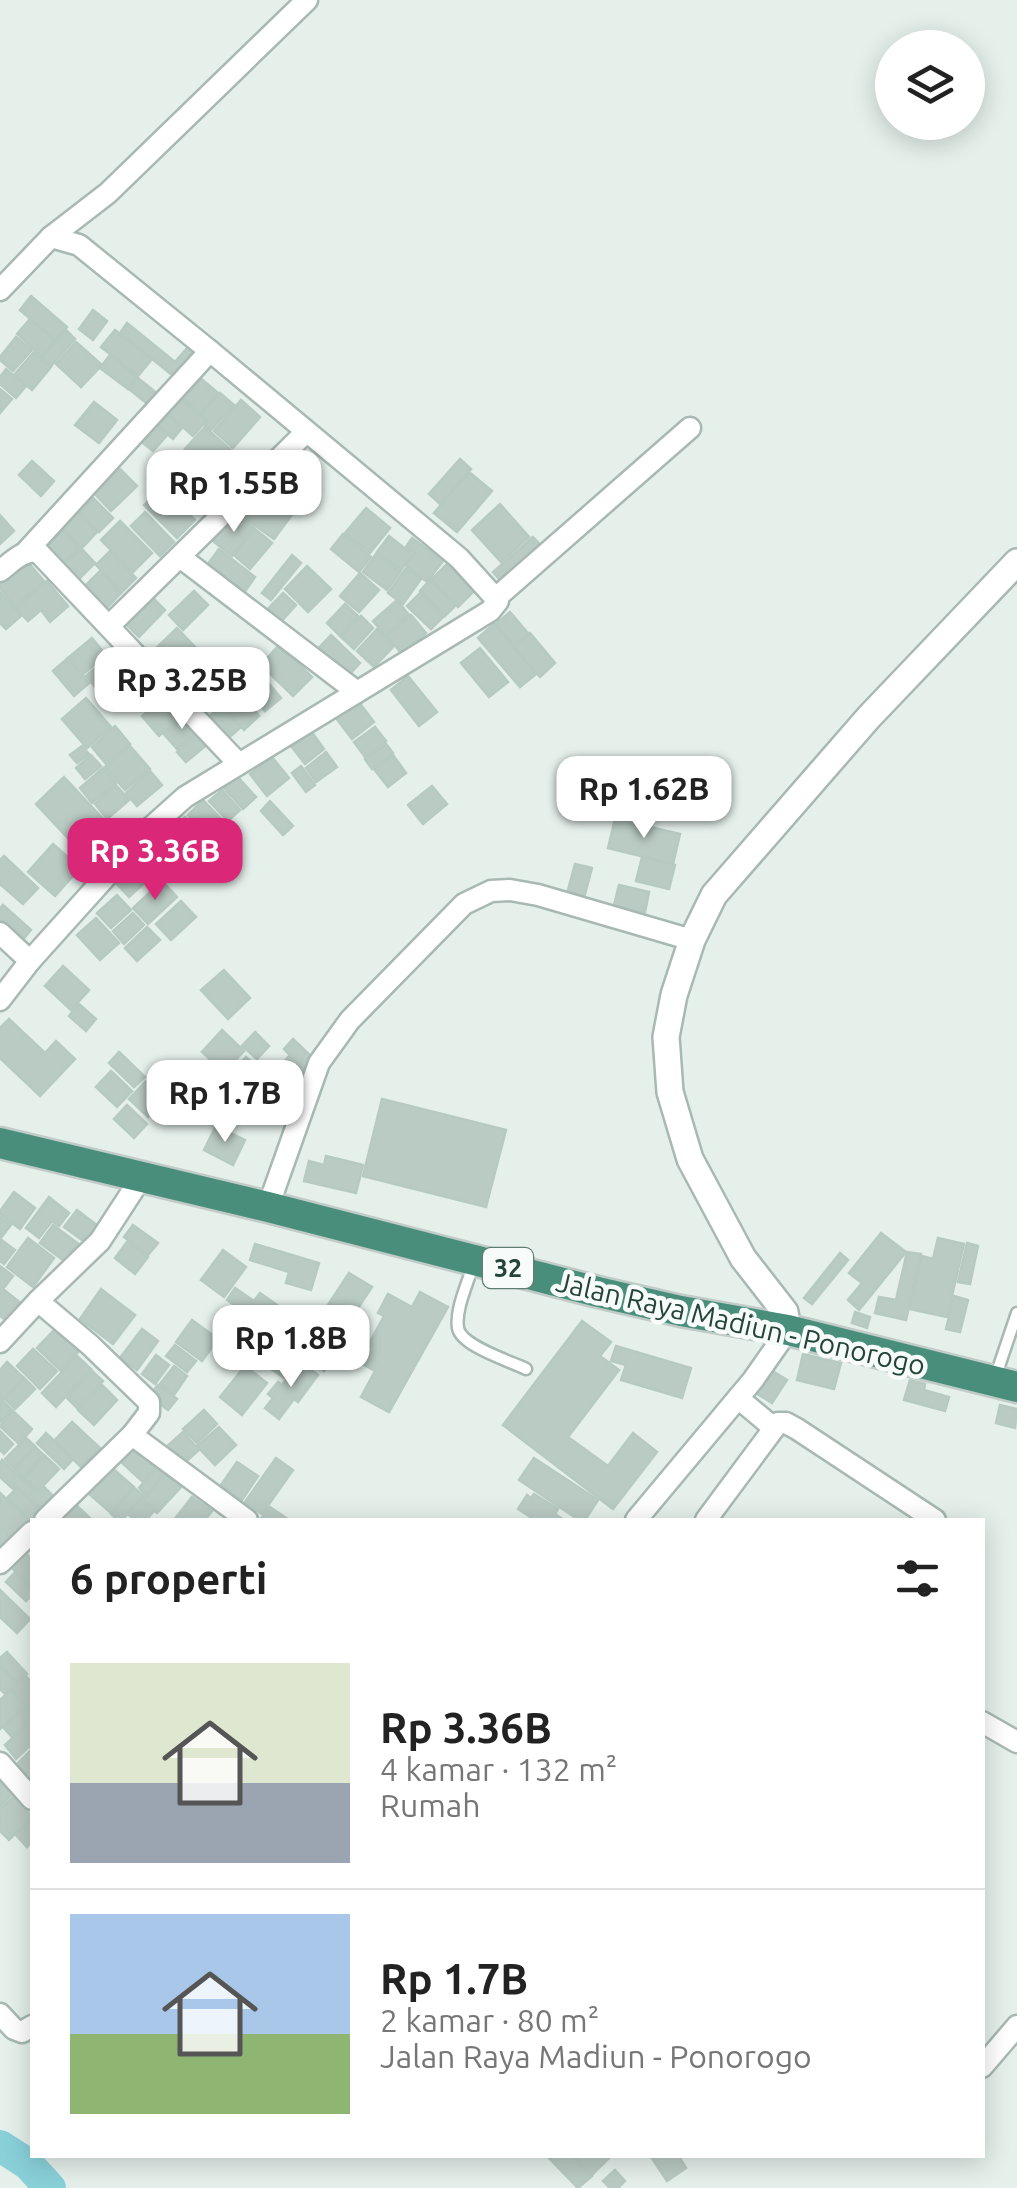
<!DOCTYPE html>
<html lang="id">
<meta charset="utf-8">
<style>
body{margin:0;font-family:Ubuntu,sans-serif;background:#f6f6f6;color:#222;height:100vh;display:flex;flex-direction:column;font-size:38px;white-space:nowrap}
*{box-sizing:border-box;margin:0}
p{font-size:32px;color:#767676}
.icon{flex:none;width:55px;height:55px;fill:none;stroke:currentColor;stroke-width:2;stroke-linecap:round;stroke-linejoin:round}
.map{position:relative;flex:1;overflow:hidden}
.drawer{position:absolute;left:30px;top:1518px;width:955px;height:640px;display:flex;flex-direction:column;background:#fff;border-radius:0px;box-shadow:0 5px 25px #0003}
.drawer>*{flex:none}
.controls{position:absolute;left:875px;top:30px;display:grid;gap:20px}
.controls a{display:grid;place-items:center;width:110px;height:110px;border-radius:50%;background:#fff;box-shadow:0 5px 25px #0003;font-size:50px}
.price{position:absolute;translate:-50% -85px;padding:0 22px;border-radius:20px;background:#fff;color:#222;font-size:32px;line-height:65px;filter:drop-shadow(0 2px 5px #0008)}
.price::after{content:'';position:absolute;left:50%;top:60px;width:30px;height:22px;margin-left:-15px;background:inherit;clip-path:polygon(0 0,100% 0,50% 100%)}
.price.current{background:#db2777;color:#fff}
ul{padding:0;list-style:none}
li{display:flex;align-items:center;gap:30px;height:250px;padding:0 40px}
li+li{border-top:2px solid #e0e0e0}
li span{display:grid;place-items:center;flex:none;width:280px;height:200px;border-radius:0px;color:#555}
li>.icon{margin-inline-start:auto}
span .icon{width:120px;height:120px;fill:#fffc;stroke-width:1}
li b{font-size:42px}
h2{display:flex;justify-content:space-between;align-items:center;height:120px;padding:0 40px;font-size:42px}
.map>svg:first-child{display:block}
</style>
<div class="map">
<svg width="1017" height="2188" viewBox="0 0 1017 2188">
<rect width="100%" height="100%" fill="#e5f0eb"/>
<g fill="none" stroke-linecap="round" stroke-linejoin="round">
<polyline stroke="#89d0d9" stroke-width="32" points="0,2146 28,2164 50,2188"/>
</g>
<g fill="#bacbc3" stroke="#b7cac1" stroke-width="2.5">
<polygon points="31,296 67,327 55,340 20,310"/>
<polygon points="93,310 107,321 93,340 79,329"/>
<polygon points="30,319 55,341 42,356 17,334"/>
<polygon points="127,323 175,362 188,347 197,355 177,379 120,333"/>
<polygon points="66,330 75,339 51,366 42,357"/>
<polygon points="115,330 152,359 138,376 101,347"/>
<polygon points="16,337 32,350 13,371 0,360 0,357"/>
<polygon points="76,342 102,365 81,387 56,364"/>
<polygon points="34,352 51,367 32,390 14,375"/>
<polygon points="110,355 137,377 128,389 100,368"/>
<polygon points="6,369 26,386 16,398 0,384 0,377"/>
<polygon points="199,377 218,393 200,414 182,398"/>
<polygon points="138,378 159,395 150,406 129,389"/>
<polygon points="0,389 12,399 0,413"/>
<polygon points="220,393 234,405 211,430 205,425 208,421 201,415"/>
<polygon points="175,394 206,421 193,436 162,409"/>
<polygon points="241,400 260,417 233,448 214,431"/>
<polygon points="94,402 117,420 99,443 75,425"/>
<polygon points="160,409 182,428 173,439 151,420"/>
<polygon points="153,421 168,434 153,451 138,439"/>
<polygon points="205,427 242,460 222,482 185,449"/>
<polygon points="460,459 471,469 440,504 429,494"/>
<polygon points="32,461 54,481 41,496 19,475"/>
<polygon points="120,469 137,486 111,511 95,494"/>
<polygon points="469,472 492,491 457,532 434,513"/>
<polygon points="287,484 305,497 274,539 243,517 255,500 268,510"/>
<polygon points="163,487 195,520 177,538 144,505"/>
<polygon points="93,498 113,518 99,532 79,511"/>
<polygon points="500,504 529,537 501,562 472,530"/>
<polygon points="366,508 390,528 370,553 345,533"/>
<polygon points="77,511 97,532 82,548 61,527"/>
<polygon points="145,512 174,542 160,556 131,526"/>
<polygon points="236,513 254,528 232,556 213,541"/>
<polygon points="0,515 14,531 0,544"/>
<polygon points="120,521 152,553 133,572 101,540"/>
<polygon points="59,527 79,548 59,568 39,547"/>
<polygon points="255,529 272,543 250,569 234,555"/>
<polygon points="343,534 371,557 359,572 331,549"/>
<polygon points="389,536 412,554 401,570 377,552"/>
<polygon points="533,537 547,552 507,588 493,572"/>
<polygon points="412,538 443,561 427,582 406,565 415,553 406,547"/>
<polygon points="81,548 95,563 75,583 60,569"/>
<polygon points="219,549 255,577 241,597 204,569"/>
<polygon points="110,551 136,578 122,592 96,565"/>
<polygon points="376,554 400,572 387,590 363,572"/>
<polygon points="292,555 301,563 271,600 262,593"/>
<polygon points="26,560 44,581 15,606 0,588 0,582"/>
<polygon points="447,564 474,591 458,607 431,580"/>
<polygon points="307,566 331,589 308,612 285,589"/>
<polygon points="406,568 421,579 403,604 388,593"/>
<polygon points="100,571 121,593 102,613 80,591"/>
<polygon points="360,573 379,590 359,612 340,596"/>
<polygon points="430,580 456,605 445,616 420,591"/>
<polygon points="47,581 68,606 50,622 41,610 28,621 16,608"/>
<polygon points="194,591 208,605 183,630 169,615"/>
<polygon points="0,592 21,616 6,629 0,623"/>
<polygon points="283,593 296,605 279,624 266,611"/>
<polygon points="420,593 444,616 431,629 407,606"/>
<polygon points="149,594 165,610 139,637 122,620"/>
<polygon points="397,600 409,615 386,636 373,621"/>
<polygon points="345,604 358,616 340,636 327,623"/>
<polygon points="510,612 528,633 514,645 496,624"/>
<polygon points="411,615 426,633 402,654 387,636"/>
<polygon points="361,616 373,628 354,649 341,637"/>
<polygon points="494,624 536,674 520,687 478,638"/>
<polygon points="177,628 195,647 178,663 195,680 181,694 146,658"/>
<polygon points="377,629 394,646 374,667 357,651"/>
<polygon points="530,633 555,663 540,677 514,647"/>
<polygon points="331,635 360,663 344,680 315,652"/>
<polygon points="92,638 106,655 82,675 68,658"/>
<polygon points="279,645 312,677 293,696 261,665"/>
<polygon points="480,648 508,682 489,697 461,663"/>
<polygon points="109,657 120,670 97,689 86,676"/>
<polygon points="68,658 89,683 74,696 53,671"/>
<polygon points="135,664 149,680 119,706 105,689"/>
<polygon points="260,673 281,698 265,711 244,686"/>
<polygon points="408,676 437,712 419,726 391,690"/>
<polygon points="233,685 259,716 244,730 217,698"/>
<polygon points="169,692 186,712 159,736 142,716"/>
<polygon points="86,698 111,727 87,748 62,719"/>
<polygon points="358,701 374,722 352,739 336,718"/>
<polygon points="221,706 240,728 224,742 205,720"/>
<polygon points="187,714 200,730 177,749 164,734"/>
<polygon points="115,726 130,744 106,764 92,747"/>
<polygon points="375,727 386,741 365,757 354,742"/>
<polygon points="201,731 210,742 186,762 177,752"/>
<polygon points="311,731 324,749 305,764 291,746"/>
<polygon points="386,744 393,753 372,769 365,759"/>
<polygon points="82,746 89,754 77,763 70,755"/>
<polygon points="130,746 150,769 125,790 105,767"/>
<polygon points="326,752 337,767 316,782 306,768"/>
<polygon points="91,755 101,766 85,779 76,768"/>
<polygon points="393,755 406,773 388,787 374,769"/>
<polygon points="272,757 289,778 267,796 250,774"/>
<polygon points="301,766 315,785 306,792 292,773"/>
<polygon points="103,768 116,783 92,803 80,788"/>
<polygon points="150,771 162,785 137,806 126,793"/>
<polygon points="236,775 256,797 243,809 223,787"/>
<polygon points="64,777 106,822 78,849 36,804"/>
<polygon points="116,785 129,800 107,819 95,804"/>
<polygon points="432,786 447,804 423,824 408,805"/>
<polygon points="222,790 240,810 228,821 209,801"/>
<polygon points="203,800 224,822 208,837 188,815"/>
<polygon points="270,801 293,826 283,835 261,811"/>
<polygon points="185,817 208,843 186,864 162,838"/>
<polygon points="615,819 680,834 673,864 608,848"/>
<polygon points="53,844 80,868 55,896 28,872"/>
<polygon points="4,856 38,888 23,904 0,884 0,860"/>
<polygon points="642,857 675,865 669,889 636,881"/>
<polygon points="139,860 153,875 129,897 115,882"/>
<polygon points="575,864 592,868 582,905 565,901"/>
<polygon points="162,881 177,897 148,924 133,908"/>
<polygon points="619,885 649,892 645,912 614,905"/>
<polygon points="117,895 131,910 111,928 97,913"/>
<polygon points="181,901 196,917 171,940 156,924"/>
<polygon points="3,905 31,930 21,942 0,924 0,908"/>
<polygon points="133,913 144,925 124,944 113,931"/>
<polygon points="96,918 119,943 100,960 77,935"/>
<polygon points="147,927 160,940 137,961 125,948"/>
<polygon points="63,966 89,990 71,1010 45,986"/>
<polygon points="224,970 250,998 228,1019 201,990"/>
<polygon points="79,1004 96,1019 86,1031 69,1016"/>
<polygon points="9,1019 45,1053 56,1041 75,1059 40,1096 0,1058 0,1028"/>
<polygon points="222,1030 244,1051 224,1072 202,1052"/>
<polygon points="255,1032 269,1046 257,1059 242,1046"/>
<polygon points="293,1039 315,1060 295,1082 279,1067 290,1055 284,1049"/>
<polygon points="119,1052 145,1077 134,1087 109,1063"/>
<polygon points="246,1057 258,1069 241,1088 229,1076"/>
<polygon points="209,1062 224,1075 204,1096 189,1082"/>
<polygon points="111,1071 132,1091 117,1107 96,1087"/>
<polygon points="278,1072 291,1084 269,1107 257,1095"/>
<polygon points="146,1081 165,1099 148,1117 129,1099"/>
<polygon points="382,1099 506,1130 486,1207 363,1176"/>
<polygon points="127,1105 147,1124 134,1138 114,1119"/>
<polygon points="216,1126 245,1140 233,1165 204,1150"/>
<polygon points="326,1156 363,1165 356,1193 304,1181 309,1161 324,1165"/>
<polygon points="14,1192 35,1208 20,1229 0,1214 0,1211"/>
<polygon points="49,1197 69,1213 59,1226 52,1221 39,1238 26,1228"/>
<polygon points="77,1210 98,1226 86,1243 64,1227"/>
<polygon points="0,1217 11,1225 0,1239"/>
<polygon points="53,1225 80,1245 67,1263 40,1243"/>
<polygon points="133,1225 158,1243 148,1255 124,1237"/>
<polygon points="881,1233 906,1252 859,1310 848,1300 862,1283 849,1273"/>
<polygon points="28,1238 54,1258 33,1287 7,1267"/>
<polygon points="938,1238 964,1244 947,1317 910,1309 922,1256 933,1259"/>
<polygon points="0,1239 15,1250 4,1264 0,1261"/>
<polygon points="127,1242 148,1257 135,1274 115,1258"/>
<polygon points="967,1243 978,1246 970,1284 958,1282"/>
<polygon points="255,1244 319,1263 311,1290 286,1283 289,1272 250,1260"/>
<polygon points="223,1250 246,1267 224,1297 201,1280"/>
<polygon points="907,1252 921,1254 906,1320 875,1313 879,1297 896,1300"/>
<polygon points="840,1253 848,1260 812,1304 804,1298"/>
<polygon points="0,1266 13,1276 3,1289 23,1305 10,1323 0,1316"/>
<polygon points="349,1273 372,1287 333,1346 338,1349 324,1371 284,1344 298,1323 311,1331"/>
<polygon points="235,1288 254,1301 260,1293 297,1319 283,1340 227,1300"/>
<polygon points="101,1289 135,1315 113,1344 80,1319"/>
<polygon points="420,1292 448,1307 389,1412 361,1397 375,1371 359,1362 384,1316 378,1313 388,1294 412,1307"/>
<polygon points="954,1296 968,1300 960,1332 946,1329"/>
<polygon points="855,1312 870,1317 867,1328 852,1323"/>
<polygon points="192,1320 218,1339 202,1361 176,1342"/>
<polygon points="582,1321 611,1342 600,1356 619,1370 568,1437 608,1466 633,1433 657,1452 613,1509 503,1425"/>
<polygon points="55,1329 78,1352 61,1371 37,1348"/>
<polygon points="142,1329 158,1341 137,1370 120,1358"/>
<polygon points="175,1345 196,1361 187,1372 166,1356"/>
<polygon points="283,1346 301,1358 286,1379 268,1367"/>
<polygon points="616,1346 691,1368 682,1398 621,1380 626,1365 611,1361"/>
<polygon points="33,1349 57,1371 40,1389 17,1366"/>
<polygon points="803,1354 841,1363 834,1389 797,1380"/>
<polygon points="156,1355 169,1365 155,1384 142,1374"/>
<polygon points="77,1356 91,1369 56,1407 42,1393"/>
<polygon points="300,1361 318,1375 298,1402 294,1399 279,1419 265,1408 273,1398 268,1394 278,1382 282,1385"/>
<polygon points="7,1362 24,1378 4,1399 0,1395 0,1370"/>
<polygon points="174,1366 187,1376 174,1395 160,1384"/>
<polygon points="245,1366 267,1383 242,1415 220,1397"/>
<polygon points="771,1370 787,1380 772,1403 756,1393"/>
<polygon points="92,1371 103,1381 77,1408 67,1398"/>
<polygon points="24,1378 35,1389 15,1409 5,1399"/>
<polygon points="910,1380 925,1384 924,1390 949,1397 945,1411 904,1400"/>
<polygon points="102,1385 117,1400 94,1425 78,1410"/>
<polygon points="158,1385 177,1399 168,1410 149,1396"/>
<polygon points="0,1398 12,1410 0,1422"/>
<polygon points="1000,1405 1017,1409 1015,1428 996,1423"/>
<polygon points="204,1410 217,1424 197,1443 183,1429"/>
<polygon points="13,1411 32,1429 19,1444 0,1426"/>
<polygon points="72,1422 100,1448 81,1467 54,1441"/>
<polygon points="219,1427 236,1445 215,1465 197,1446"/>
<polygon points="0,1431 13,1444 4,1454 0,1450"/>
<polygon points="183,1432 199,1450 181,1466 165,1448"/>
<polygon points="46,1433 73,1459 64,1469 37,1443"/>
<polygon points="26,1438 35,1446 14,1468 5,1459"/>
<polygon points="135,1445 157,1465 143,1482 120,1461"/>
<polygon points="35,1447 44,1455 23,1477 15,1469"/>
<polygon points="45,1456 59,1469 38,1491 24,1478"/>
<polygon points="276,1458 293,1470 262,1514 245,1502"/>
<polygon points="534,1458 598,1500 585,1520 579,1520 519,1480"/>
<polygon points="2,1460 34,1490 27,1497 16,1487 13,1489 0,1477 0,1463"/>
<polygon points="237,1462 258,1476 242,1500 221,1485"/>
<polygon points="158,1466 166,1473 146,1495 139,1488"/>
<polygon points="111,1467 134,1487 111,1513 88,1493"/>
<polygon points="166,1474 181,1487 157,1513 143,1500"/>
<polygon points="44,1487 58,1501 46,1514 29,1498 36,1490 38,1493"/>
<polygon points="17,1488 39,1509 30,1519 7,1498"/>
<polygon points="134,1488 144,1496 122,1520 118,1520 111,1514"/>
<polygon points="0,1493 29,1520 12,1538 0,1526"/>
<polygon points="534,1494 558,1509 555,1514 564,1520 535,1520 518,1509 527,1495 531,1498"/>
<polygon points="192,1497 212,1511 205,1520 174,1520"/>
<polygon points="140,1500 153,1512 146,1520 135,1520 128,1514"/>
<polygon points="75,1504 92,1520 60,1520"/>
<polygon points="270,1507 289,1520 260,1520"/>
<polygon points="0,1528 12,1539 0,1551"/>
<polygon points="23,1550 32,1560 32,1588 9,1565"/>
<polygon points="15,1572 32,1590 32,1595 26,1601 6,1582"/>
<polygon points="0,1590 30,1619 17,1633 0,1617"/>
<polygon points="7,1652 27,1674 17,1683 0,1664 0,1658"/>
<polygon points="0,1666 16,1684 5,1694 0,1689"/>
<polygon points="26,1676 32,1683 32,1712 11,1689"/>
<polygon points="11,1690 25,1706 0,1729 0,1700"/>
<polygon points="25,1707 32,1715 32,1719 12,1737 3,1727"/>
<polygon points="32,1720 32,1744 16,1759 5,1745"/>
<polygon points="31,1750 32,1752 32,1787 12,1769"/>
<polygon points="0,1782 12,1794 0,1806"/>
<polygon points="14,1796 32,1817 9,1840 0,1831 0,1809"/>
<polygon points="32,1819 32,1841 27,1847 16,1835"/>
<polygon points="550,2155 571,2155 592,2176 578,2188 548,2157"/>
<polygon points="573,2155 610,2155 611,2156 592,2175"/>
<polygon points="653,2155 678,2155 686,2168 667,2181 651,2157"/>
<polygon points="615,2170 625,2181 618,2188 610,2188 603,2181"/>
</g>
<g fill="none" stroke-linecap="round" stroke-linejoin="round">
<defs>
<g id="service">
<path d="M473 1265C468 1283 455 1309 458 1328 461 1346 510 1361 526 1369"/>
<polyline points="995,1378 1017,1313"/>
</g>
<g id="minor">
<polyline points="0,290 51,237 108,193 307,0"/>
<polyline points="24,554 210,351"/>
<polyline points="180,557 357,692"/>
<path d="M0 571C11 563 25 547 39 553L239 764"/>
<polyline points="497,597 690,428"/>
<polyline points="110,625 306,432"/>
<polyline points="0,933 30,961"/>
<polyline points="0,1000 30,961 147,831 185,797 490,611 498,601 459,558 210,351 79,245 51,237"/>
<polyline points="268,1207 319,1063 350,1020 464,904 491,891 510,890 538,895 692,940"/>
<polyline points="38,1301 90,1345 149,1402 149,1413 132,1435 45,1520"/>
<polyline points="0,1342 38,1301 100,1241 141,1178"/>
<polyline points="738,1398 774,1428"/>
<polyline points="132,1435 247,1520"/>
<polyline points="636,1520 753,1380 788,1330"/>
<polyline points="706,1520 778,1423 786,1423 797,1429 935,1520"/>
<polyline points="0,1563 32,1532"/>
<polyline points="982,1722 1017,1742"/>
<polyline points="0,1763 32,1799"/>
<polyline points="0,2014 14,2029 22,2032 32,2026"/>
<polyline points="982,2067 1017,2026"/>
</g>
<polyline id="tertiary" points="788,1330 785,1312 743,1258 690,1159 670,1092 666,1037 674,995 692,940 714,895 869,717 1017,562"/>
<polyline id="trunk" points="0,1143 268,1207 598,1292 681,1311 788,1330 1017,1387"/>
</defs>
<use href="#service" stroke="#a7b9b2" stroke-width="15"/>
<use href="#minor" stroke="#a7b9b2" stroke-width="25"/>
<use href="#tertiary" stroke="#a7b9b2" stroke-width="30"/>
<use href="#trunk" stroke="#c1cbc8" stroke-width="35"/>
<use href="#service" stroke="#fff" stroke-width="10"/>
<use href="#minor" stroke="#fff" stroke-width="20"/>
<use href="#tertiary" stroke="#fff" stroke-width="25"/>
<use href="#trunk" stroke="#488e7b" stroke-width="30"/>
</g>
<g text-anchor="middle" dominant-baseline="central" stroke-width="9" stroke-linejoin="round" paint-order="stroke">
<rect fill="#f7fbf9" stroke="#627b73" stroke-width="2.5" x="483" y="1248" width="50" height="40" rx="8"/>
<g font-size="25" font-weight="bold" fill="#224439">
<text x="508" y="1268">32</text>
</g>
<g font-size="28" fill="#224439" stroke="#f7fbf9">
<text transform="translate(741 1323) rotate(13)">Jalan Raya Madiun - Ponorogo</text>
</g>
</g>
</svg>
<div class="controls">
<a><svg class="icon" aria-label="layers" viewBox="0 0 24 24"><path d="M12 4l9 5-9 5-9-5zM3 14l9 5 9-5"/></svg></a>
</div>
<b class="price" style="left:234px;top:535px">Rp 1.55B</b>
<b class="price" style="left:182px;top:732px">Rp 3.25B</b>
<b class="price" style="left:644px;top:841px">Rp 1.62B</b>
<b class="price current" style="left:155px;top:903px">Rp 3.36B</b>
<b class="price" style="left:225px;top:1145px">Rp 1.7B</b>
<b class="price" style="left:291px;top:1390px">Rp 1.8B</b>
<section class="drawer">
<h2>6 properti<svg class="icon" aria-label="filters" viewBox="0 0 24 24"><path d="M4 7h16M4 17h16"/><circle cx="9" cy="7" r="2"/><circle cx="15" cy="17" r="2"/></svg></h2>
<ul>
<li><span style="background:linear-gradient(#dfe7d0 60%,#9aa5b1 0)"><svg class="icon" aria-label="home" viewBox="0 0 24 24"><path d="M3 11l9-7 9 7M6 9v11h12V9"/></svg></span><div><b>Rp 3.36B</b><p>4 kamar · 132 m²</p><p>Rumah</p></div></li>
<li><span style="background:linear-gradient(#a9c7e8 60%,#8fb573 0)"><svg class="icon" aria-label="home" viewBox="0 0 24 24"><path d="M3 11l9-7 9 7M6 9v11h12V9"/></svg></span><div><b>Rp 1.7B</b><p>2 kamar · 80 m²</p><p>Jalan Raya Madiun - Ponorogo</p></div></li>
</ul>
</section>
</div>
